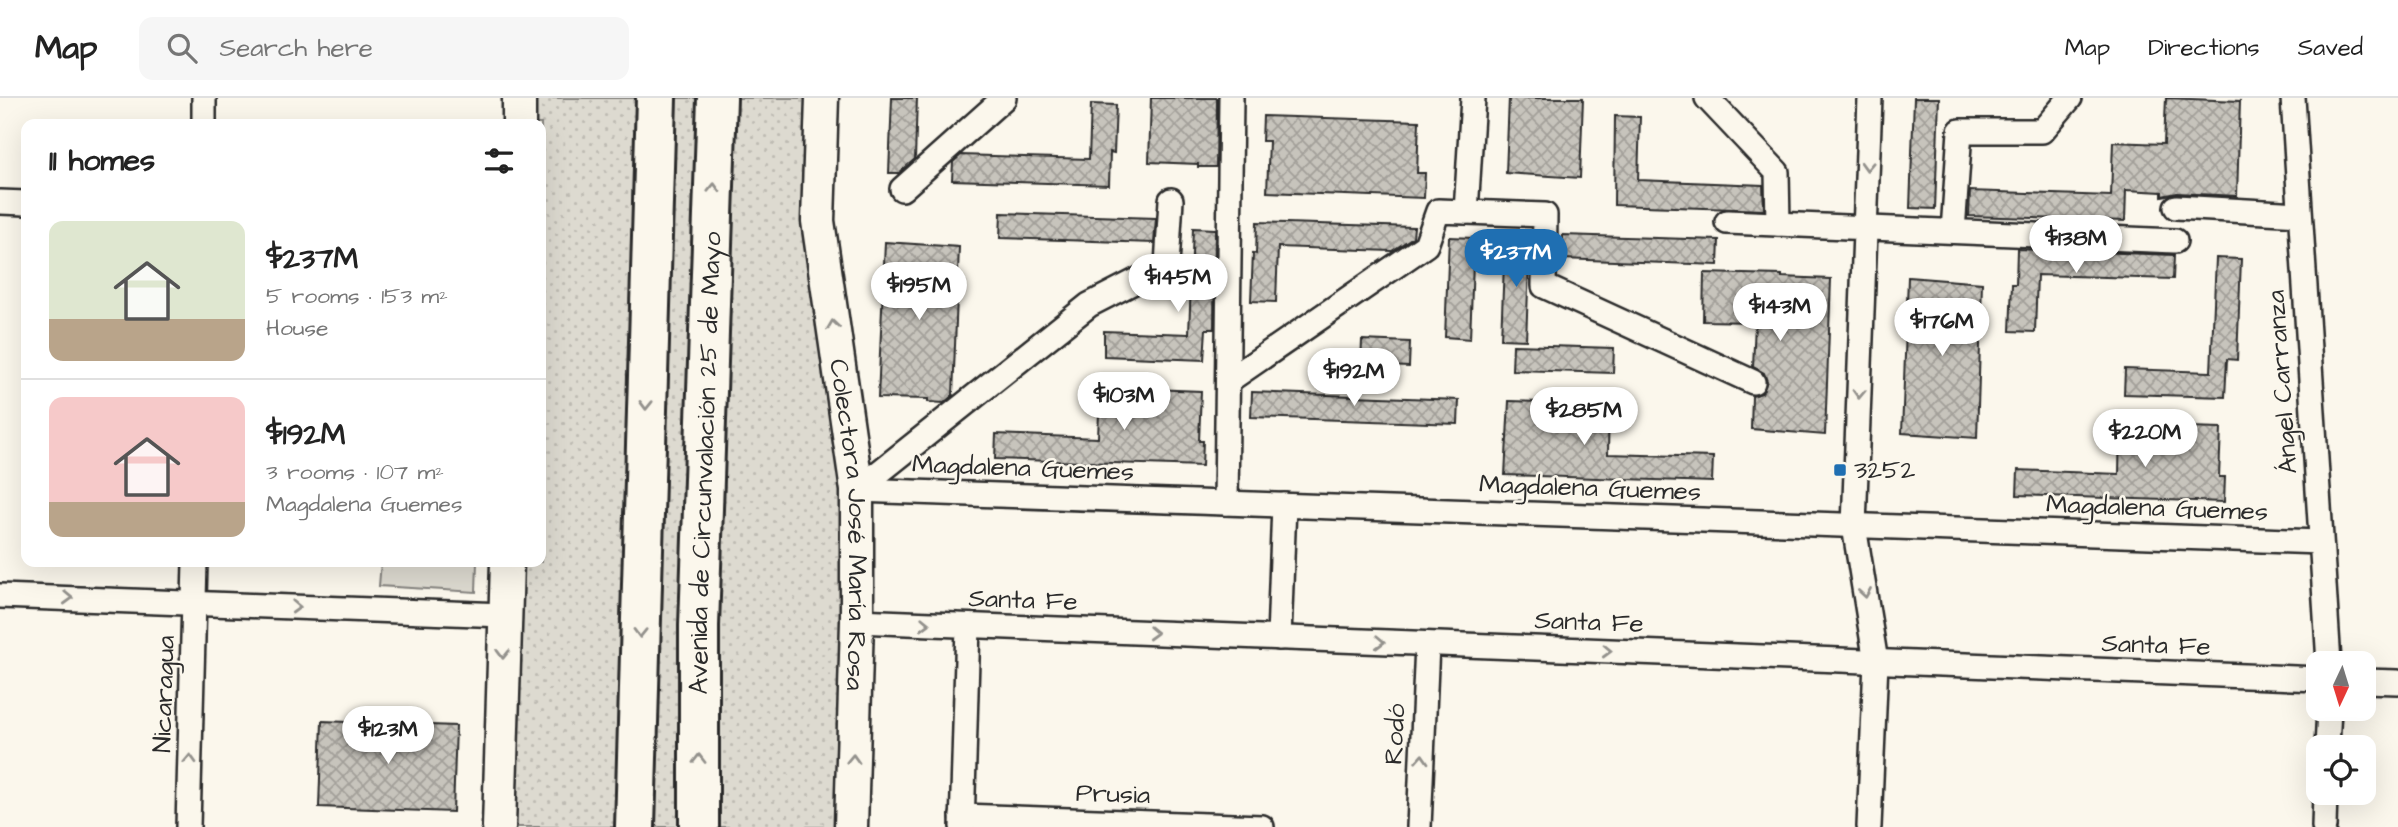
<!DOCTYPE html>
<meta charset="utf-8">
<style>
body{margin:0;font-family:"Architects Daughter",sans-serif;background:#f6f6f6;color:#222;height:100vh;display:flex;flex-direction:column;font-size:26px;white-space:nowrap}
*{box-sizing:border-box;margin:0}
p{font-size:23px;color:#767676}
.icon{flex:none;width:38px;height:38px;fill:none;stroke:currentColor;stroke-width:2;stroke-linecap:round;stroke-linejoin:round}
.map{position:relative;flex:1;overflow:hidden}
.drawer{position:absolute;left:21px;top:21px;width:525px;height:448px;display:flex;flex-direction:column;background:#fff;border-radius:14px;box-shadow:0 7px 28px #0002}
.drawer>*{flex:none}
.needle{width:46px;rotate:184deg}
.tools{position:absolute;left:2306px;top:553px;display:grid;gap:14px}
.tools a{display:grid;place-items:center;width:70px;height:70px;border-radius:14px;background:#fff;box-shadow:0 7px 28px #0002;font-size:35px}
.price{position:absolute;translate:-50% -60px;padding:0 16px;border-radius:24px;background:#fff;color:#222;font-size:23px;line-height:46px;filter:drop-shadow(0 2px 4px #0008)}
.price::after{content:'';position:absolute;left:50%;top:42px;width:21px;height:16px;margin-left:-10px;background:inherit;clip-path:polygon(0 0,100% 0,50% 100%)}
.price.on{background:#1f6fb2;color:#fff}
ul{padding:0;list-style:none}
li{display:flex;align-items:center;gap:21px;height:175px;padding:0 28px}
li+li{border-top:2px solid #e0e0e0}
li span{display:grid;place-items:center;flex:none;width:196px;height:140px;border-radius:14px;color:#555}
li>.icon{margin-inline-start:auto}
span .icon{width:84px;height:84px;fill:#fffc;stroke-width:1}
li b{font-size:30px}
h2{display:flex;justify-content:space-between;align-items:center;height:84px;padding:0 28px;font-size:30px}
header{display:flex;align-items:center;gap:42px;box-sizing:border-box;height:98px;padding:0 35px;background:#fff;border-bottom:2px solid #e0e0e0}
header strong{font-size:33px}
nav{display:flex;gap:38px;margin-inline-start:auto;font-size:24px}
.search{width:490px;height:63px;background:#f6f6f6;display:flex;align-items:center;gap:18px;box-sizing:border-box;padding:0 24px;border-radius:14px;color:#767676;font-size:26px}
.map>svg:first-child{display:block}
</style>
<header>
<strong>Map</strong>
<div class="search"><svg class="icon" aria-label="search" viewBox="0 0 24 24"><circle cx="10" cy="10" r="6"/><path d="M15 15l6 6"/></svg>Search here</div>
<nav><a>Map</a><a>Directions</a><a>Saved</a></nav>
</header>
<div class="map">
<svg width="2398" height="729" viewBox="0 0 2398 729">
<defs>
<pattern id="grass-dots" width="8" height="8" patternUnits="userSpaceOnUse" patternTransform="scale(1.75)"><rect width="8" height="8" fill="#dddad0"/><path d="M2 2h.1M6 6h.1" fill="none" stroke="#bebbb3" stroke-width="1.8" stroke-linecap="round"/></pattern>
<pattern id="building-cross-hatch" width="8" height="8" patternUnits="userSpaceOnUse" patternTransform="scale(1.75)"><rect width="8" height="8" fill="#c7c4bc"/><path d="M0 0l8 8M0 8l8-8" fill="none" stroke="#a29f99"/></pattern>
</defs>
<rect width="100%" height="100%" fill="#fbf7ec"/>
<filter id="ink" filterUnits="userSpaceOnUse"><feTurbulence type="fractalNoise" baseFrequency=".0143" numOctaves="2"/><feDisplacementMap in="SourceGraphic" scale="14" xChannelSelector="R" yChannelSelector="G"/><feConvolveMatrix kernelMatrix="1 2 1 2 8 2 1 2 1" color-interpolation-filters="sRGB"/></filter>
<g filter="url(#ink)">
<polygon fill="url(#grass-dots)" stroke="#84827e" stroke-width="2" points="519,0 822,0 857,392 851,729 499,729 507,464 541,464 541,26 519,26"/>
<polygon fill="#dddad0" stroke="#84827e" stroke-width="2" points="381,464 477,464 476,494 379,488"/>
<g fill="url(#building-cross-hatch)" stroke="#2b2b2b" stroke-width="2">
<polygon points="892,0 917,0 915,61 899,75 889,75"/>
<polygon points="1151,0 1217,0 1216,69 1198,69 1198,66 1149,64"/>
<polygon points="1509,0 1583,0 1580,80 1506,75"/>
<polygon points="1914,0 1939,0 1935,111 1910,110"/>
<polygon points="2166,0 2240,3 2237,98 2177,95 2162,98 2162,94 2126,92 2125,123 1969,118 1970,93 2111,98 2113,44 2164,46"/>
<polygon points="1091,6 1116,7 1114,55 1110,54 1109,87 952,82 953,64 961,57 1089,61"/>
<polygon points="1263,18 1419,23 1417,75 1425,75 1424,100 1267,94 1269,43 1262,43"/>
<polygon points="1615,18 1640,19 1638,82 1763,87 1764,112 1614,107"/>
<polygon points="1001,115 1156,120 1154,145 1000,140"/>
<polygon points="1257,124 1414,129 1413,139 1392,153 1278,149 1276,204 1251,203 1253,155 1256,156"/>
<polygon points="1193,130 1215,131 1214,231 1206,231 1204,262 1104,258 1104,233 1189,236"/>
<polygon points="1563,137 1719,142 1718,167 1562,161"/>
<polygon points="1449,139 1474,140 1470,241 1445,239"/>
<polygon points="1505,140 1530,141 1526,242 1501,241"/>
<polygon points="885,144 959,149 953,297 944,305 928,304 928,301 878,300"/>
<polygon points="2017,151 2174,157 2173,181 2037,177 2035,234 2010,233 2012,186 2016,186"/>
<polygon points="2216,160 2241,161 2237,262 2227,261 2225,299 2124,296 2125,271 2211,274"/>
<polygon points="1704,175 1782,177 1782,179 1831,181 1825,337 1751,331 1752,298 1762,295 1767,283 1764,275 1753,269 1755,224 1703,223"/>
<polygon points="1908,179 1982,185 1977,340 1902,335"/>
<polygon points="1362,242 1410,244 1409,269 1361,267"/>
<polygon points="1513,247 1614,250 1613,275 1512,272"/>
<polygon points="1100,289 1201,293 1199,343 1203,343 1202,368 995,361 996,336 1098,340"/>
<polygon points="1252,294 1459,302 1458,326 1251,319"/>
<polygon points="1509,303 1609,306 1608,356 1713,359 1712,384 1505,377"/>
<polygon points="2120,327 2221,330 2219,379 2225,379 2224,404 2017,397 2018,372 2119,376"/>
<polygon points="322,623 456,628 453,714 319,709"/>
</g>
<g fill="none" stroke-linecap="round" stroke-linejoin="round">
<defs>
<g id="street">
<polyline points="1707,0 1777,74 1778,126"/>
<polyline points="2293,0 2329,565"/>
<polyline points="204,26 204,0"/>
<polyline points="902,91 1004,0"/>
<polyline points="0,104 26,105"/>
<polyline points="2176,109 2300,116"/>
<polyline points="1466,114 1473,0"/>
<polyline points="1727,124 2175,143"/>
<polyline points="1953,133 1960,33 2042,33 2070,0"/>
<polyline points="1228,283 1426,147 1438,113 1545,117 1544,188 1753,284"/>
<polyline points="857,392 2320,444"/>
<polyline points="857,392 1089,207 1167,167 1171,102"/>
<polyline points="1226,405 1231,0"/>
<polyline points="0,498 504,517"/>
<polyline points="857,523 2319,581"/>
<polyline points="1279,540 1284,407"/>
<polyline points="2364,583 2398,584"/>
<polyline points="2327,649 2329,611"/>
<polyline points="962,718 1262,729"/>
<polyline points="188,729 195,464"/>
<polyline points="962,729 968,528"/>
<polyline points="1419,729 1427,546"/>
<polyline points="1869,729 1876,564 1854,428 1870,0"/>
<polyline points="2324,729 2325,695"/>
</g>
<g id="secondary">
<path id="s1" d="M822 0 818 123 857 392V523L851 729"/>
<polyline points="519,26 519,0"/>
<polyline points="499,729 507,464"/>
</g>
<g id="highway">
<polyline points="635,729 656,0"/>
<path id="s2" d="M699 729V528L717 0"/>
</g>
</defs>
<use href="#street" stroke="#2b2b2b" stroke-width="28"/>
<use href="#secondary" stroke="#2b2b2b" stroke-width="37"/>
<use href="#highway" stroke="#2b2b2b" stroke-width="44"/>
<use href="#street" stroke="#fbf7ec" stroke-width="23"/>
<use href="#secondary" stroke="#fbf7ec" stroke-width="32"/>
<use href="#highway" stroke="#fbf7ec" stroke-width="38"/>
</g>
<defs><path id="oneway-chevron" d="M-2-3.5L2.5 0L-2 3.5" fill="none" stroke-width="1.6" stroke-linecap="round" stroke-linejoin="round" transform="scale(1.75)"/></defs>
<g stroke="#93918c">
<use href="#oneway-chevron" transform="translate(1867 68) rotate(92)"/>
<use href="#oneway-chevron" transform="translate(714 90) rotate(-88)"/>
<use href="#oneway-chevron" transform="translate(833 227) rotate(-98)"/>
<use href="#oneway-chevron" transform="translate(1859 296) rotate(92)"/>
<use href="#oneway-chevron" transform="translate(646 307) rotate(91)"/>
<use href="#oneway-chevron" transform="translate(1865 495) rotate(81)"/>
<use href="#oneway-chevron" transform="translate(68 500) rotate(2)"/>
<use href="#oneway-chevron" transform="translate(296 509) rotate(2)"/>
<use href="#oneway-chevron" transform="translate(925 526) rotate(2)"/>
<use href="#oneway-chevron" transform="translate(640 535) rotate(91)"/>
<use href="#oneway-chevron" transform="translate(1153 535) rotate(2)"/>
<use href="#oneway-chevron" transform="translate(1380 544) rotate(2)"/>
<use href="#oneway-chevron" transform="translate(1607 553) rotate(2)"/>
<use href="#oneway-chevron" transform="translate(503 556) rotate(91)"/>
<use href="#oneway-chevron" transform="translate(190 661) rotate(-88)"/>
<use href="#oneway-chevron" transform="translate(699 661) rotate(-90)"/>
<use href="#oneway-chevron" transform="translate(853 661) rotate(-88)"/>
<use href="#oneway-chevron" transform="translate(1422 661) rotate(-87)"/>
</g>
</g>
<rect fill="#1f6fb2" stroke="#fbf7ec" stroke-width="2.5" x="1833" y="365" width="14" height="14" rx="3.5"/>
<g text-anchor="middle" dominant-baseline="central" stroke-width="5" stroke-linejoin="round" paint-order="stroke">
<g font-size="26" fill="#2b2b2b" stroke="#fbf7ec">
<text transform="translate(2282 284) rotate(-94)">Ángel Carranza</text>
<text stroke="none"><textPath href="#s2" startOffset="364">Avenida de Circunvalación 25 de Mayo</textPath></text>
<text transform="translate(1023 370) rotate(2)">Magdalena Guemes</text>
<text transform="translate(1590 390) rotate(2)">Magdalena Guemes</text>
<text transform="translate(2157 410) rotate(2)">Magdalena Guemes</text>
<text stroke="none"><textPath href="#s1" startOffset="429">Colectora José María Rosa</textPath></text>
<text transform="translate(1023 502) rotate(2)">Santa Fe</text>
<text transform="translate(1589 524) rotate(2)">Santa Fe</text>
<text transform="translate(2156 547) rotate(2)">Santa Fe</text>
<text transform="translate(164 596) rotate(-88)">Nicaragua</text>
<text transform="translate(1395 636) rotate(-87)">Rodó</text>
<text transform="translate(1113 696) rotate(2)">Prusia</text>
</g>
<g font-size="26" fill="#2b2b2b" stroke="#fbf7ec" text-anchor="start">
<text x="1854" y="372">3252</text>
</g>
</g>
</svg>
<div class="tools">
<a><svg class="needle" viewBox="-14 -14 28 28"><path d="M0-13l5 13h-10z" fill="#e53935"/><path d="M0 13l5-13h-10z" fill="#767676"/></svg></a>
<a><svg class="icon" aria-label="locate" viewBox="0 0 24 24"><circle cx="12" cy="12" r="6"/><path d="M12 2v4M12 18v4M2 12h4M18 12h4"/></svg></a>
</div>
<b class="price" style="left:2076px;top:177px">$138M</b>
<b class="price on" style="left:1516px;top:191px">$237M</b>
<b class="price" style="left:1178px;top:216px">$145M</b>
<b class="price" style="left:919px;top:224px">$195M</b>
<b class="price" style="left:1780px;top:245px">$143M</b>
<b class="price" style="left:1942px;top:260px">$176M</b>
<b class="price" style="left:1354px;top:310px">$192M</b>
<b class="price" style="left:1124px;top:334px">$103M</b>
<b class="price" style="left:1584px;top:349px">$285M</b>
<b class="price" style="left:2145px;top:371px">$220M</b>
<b class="price" style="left:388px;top:668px">$123M</b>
<section class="drawer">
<h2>11 homes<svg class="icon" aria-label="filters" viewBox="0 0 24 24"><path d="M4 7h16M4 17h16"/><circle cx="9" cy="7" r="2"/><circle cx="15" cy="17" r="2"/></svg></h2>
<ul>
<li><span style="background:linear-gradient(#dfe7d0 70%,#b9a48a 0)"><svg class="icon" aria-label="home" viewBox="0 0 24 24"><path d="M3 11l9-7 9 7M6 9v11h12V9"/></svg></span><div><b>$237M</b><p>5 rooms · 153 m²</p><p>House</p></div></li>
<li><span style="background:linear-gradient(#f6c9c9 75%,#b9a48a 0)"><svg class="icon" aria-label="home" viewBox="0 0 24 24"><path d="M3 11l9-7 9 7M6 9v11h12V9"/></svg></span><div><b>$192M</b><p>3 rooms · 107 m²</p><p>Magdalena Guemes</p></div></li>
</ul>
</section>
</div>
